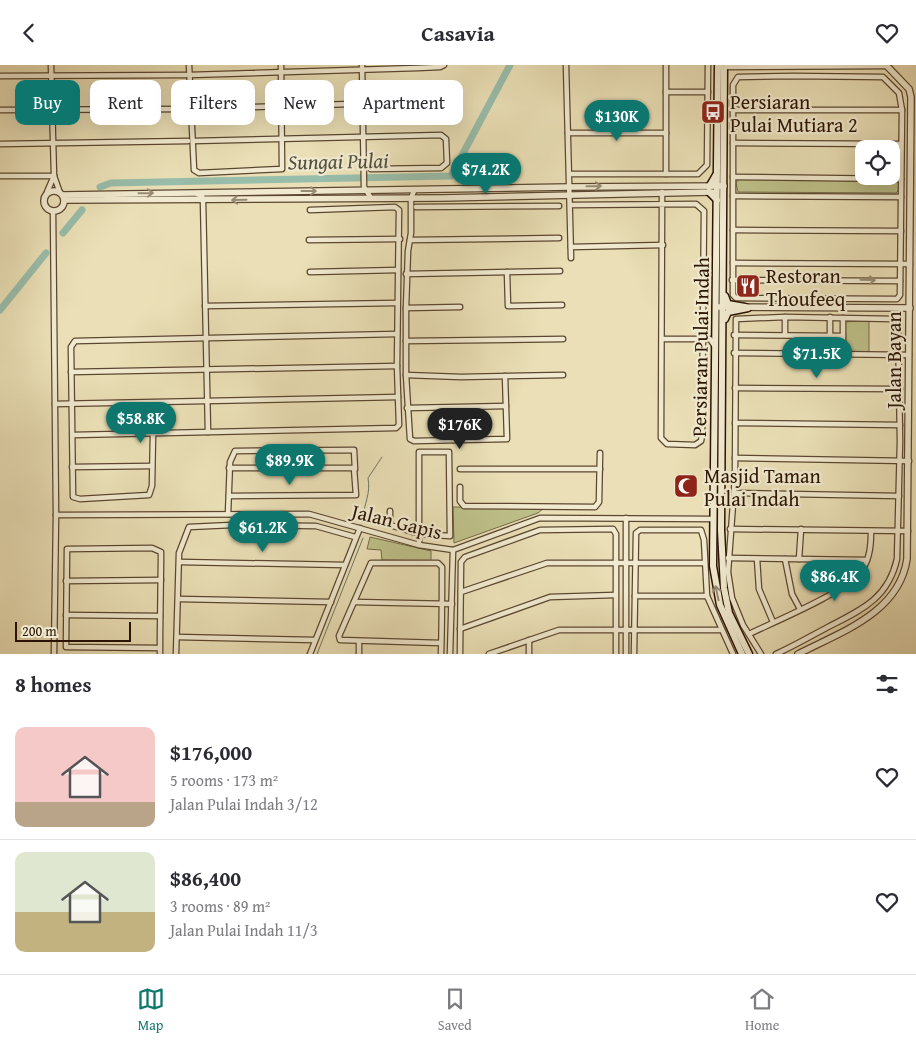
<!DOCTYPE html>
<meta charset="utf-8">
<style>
body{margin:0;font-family:"Gentium Book Plus",serif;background:#f2f2f3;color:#2b2b33;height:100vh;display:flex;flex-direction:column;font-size:19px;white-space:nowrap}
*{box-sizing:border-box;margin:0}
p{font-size:16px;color:#7c7c81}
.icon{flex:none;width:28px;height:28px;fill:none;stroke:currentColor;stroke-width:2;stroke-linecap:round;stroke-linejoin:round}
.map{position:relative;height:589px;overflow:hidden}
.sheet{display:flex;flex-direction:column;background:#fff;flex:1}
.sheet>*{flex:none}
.guide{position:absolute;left:15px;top:15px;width:500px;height:45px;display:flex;gap:10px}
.buttons{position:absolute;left:855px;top:75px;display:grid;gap:10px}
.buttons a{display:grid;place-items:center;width:45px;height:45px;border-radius:10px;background:#fff;box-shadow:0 5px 20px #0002;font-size:25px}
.scale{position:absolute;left:15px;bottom:12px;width:116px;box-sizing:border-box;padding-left:5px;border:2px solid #2b1403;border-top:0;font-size:14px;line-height:18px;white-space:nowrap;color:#2b1403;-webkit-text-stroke:4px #f1ead0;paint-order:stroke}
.price{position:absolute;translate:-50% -42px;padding:0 11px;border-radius:18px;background:#0f766e;color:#fff;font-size:16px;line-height:32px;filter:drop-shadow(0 1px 2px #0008)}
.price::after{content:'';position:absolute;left:50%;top:30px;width:15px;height:11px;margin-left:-8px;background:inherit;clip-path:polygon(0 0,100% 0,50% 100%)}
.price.on{background:#222;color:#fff}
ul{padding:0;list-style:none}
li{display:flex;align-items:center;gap:15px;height:125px;padding:0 15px}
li+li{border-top:1px solid #e1e1e2}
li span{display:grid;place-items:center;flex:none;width:140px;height:100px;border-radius:10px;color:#555}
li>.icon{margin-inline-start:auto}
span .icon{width:60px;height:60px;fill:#fffc;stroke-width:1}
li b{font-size:21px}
h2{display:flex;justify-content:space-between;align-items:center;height:60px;padding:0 15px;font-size:21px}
.pill{padding:0 18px;border-radius:10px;background:#fff;box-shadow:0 5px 20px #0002;font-size:18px;line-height:45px}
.pill.on{background:#0f766e;color:#fff}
header{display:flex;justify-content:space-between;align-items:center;height:65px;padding:0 15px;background:#fff;font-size:22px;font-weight:600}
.tabs{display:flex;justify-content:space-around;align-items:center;height:70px;border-top:1px solid #e1e1e2;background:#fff;font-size:14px;color:#7c7c81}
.tabs a{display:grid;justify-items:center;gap:2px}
.tabs .on{color:#0f766e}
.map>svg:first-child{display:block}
</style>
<header><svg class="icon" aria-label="back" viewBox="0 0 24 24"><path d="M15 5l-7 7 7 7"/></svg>Casavia<svg class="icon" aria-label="heart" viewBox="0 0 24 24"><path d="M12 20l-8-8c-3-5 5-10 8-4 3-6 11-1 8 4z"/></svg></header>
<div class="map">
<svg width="916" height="589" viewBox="0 0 916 589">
<rect width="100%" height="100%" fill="#eadfb6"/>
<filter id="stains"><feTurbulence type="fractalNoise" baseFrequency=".004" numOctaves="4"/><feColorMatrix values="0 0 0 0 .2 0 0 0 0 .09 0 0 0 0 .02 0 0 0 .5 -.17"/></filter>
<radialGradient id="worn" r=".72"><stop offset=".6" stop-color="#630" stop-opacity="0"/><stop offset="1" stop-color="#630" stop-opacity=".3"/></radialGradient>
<g fill="#bec089" stroke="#746a46">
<polygon points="739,114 896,116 899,119 899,125 896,128 738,127 736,118"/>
<polygon points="869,255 869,287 845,286 845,257"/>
<polygon points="453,442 544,443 538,448 454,478"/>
<polygon points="370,472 431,486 431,496 382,495 381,485 367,484"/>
</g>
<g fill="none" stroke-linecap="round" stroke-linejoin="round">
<g stroke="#6c7967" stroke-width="1">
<path d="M363 453C364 438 371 429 368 413L382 392"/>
<polyline points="317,589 363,473"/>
</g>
<g stroke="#98bdaa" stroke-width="7">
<polyline points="100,122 111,118 451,111 510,0"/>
<polyline points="63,168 82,145"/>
<polyline points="0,245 46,188"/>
</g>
<defs>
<g id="minor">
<polyline points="51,0 54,111 60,128"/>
<polyline points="189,0 194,105 199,108 282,104 281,0"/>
<polyline points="362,0 364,122 371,133"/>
<polyline points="566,0 571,193"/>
<polyline points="666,0 666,109"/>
<polyline points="721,2 885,1"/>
<polyline points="190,10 418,3 440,2 444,0"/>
<polyline points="0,11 186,10"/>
<polygon points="793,11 883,12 899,28 902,45 900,230 897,234 736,233 733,230 733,20 738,12"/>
<polyline points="666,27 708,27"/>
<polyline points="191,44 447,36"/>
<polyline points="0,45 187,44"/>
<polyline points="733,45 902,45"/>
<polyline points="568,68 666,68"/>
<polyline points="193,76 441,70 446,74 447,98 441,103 371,104"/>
<polyline points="733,78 901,79"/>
<polyline points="0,79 188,76"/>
<polyline points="570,109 698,109 707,100 708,0"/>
<polyline points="0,111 54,111"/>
<polyline points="733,112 901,114"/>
<polyline points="414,126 411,133 411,168 408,186 406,243 406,310 410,374 414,376 507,374 505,311"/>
<polyline points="47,127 54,111"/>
<polyline points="197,129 202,131 203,135 208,367"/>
<polyline points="733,131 901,132"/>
<polyline points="571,140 696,139 704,146 702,371 701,376 695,380 667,379 661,373 662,139 662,127"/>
<polyline points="416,142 559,141"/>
<polyline points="53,146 56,450 54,589"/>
<polyline points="733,165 901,166"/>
<polyline points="309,175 400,174"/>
<polyline points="410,175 559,173"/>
<polyline points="571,182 663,180"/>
<polyline points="733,198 910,199"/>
<polyline points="310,207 398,205"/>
<polyline points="507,207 508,241 562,240"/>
<polyline points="406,209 560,206"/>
<polyline points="732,215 900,216"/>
<polyline points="205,241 397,238"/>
<polyline points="406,243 460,242"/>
<polyline points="734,270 843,271"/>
<polyline points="785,270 785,252"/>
<polyline points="830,270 830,252"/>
<polyline points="662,274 710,274 714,280"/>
<polyline points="406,276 563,274"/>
<polyline points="734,288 909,290"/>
<polyline points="843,289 843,253"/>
<polyline points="71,307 397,301"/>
<polyline points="406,310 461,312 563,310"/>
<polyline points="735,323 900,324"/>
<polyline points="55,339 398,332"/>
<polyline points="407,343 506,341"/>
<polyline points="735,358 900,360"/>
<polyline points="153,369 152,421 149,430 80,434 73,432 71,282 75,276 397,269"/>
<polyline points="73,370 396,363 399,360 397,301 399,145 395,142 310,145"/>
<polyline points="735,393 909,396"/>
<polyline points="72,402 152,401"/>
<polyline points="460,404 600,404"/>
<polyline points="460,422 460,436 464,441 595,442 599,437 600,388"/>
<polyline points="734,428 899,431"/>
<polyline points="229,431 356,430 354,403 229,403"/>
<polyline points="390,446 390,460 419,469 450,471 449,387 419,387 419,480"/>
<polyline points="228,449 230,397 235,386 354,385 355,404"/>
<polyline points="56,450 309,449 419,480 453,485 540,453 714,454"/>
<polyline points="626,453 626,589"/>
<polyline points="730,464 908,466"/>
<polyline points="728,493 867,495"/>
<polyline points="757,494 759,524 773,557"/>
<polyline points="785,494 792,529 800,544"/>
<polyline points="799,494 801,464"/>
<polyline points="180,497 345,500"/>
<polyline points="66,516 161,515"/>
<polyline points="461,527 547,498 704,498"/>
<polyline points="635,531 707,531"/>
<polyline points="179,534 331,537"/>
<polyline points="354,537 452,539"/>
<polyline points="66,550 160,551"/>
<polyline points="460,564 550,532 615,530"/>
<path d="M749 569C774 557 846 527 861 507 870 494 871 480 871 466"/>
<polyline points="177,572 315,575"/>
<polyline points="359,577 359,589"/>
<path d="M160 589C160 583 160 577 160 571L161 493V487L152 483 67 484 66 582 160 583"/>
<polyline points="176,589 179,488 189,462 232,460 316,461 355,472"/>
<polyline points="310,589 360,463"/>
<path d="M441 589C442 560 442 531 442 502L438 498H371L339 571 340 575 441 578"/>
<polyline points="450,589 453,485"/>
<polyline points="460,589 461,497 465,492 540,465 613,464 616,469 616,589"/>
<polyline points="489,589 559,565 720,565"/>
<polyline points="529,589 529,575"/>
<polyline points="634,589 636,468 640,465 701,465 704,475 707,531 733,589"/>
<path d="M761 589 743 560 732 533 728 507 735 412 736 254 785 252 894 254 898 257 900 376 897 494C888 534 861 545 828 562 811 571 794 581 776 589"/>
</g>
<g id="tertiary">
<circle cx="54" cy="136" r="10"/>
<polyline points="63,130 570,122 724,121"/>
<polyline points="65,135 442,133 712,127"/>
<polyline points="719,242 910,243"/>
<path d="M798 589C841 567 899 548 907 494L911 32 909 24 886 0"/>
</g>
<g id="secondary">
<polyline points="718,0 713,501 720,540 742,589"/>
<polyline points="724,0 721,465 724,523 729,548 749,589"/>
<polyline points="709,122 716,110"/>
<polyline points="709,127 717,135"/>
<polyline points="725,231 728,239 745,242"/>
<polyline points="725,254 728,247 748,243"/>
</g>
</defs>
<use href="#minor" stroke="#5b4730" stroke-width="7"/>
<use href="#tertiary" stroke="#5b4730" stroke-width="8"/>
<use href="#secondary" stroke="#2b1403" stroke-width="9"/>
<use href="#minor" stroke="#f1ead0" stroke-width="4.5"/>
<use href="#tertiary" stroke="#f1ead0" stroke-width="5.5"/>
<use href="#secondary" stroke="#f1ead0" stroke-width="6"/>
</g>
<defs><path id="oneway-shaft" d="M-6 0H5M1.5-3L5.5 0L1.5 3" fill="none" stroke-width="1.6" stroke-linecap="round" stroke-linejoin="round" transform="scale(1.25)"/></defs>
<g stroke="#988a74">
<use href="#oneway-shaft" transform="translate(594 121) rotate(-1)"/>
<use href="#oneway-shaft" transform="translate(309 126)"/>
<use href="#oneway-shaft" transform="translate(146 128) rotate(-1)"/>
<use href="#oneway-shaft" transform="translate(239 135) rotate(179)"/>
<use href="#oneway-shaft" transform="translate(868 215) rotate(1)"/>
<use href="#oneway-shaft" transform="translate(717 528) rotate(-102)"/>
</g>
<defs>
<symbol id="bus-square" viewBox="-11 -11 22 22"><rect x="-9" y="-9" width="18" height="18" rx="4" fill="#8f2418" stroke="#f1ead0"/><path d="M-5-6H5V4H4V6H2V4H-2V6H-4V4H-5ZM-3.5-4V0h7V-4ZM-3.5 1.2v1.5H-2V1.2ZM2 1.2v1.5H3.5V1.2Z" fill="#fff"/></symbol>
<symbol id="restaurant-square" viewBox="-11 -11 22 22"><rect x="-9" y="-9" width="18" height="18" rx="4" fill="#8f2418" stroke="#f1ead0"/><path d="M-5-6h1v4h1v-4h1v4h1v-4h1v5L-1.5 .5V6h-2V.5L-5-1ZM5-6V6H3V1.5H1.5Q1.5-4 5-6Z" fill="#fff"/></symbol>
<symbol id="mosque-square" viewBox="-11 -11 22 22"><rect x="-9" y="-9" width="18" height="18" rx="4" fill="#8f2418" stroke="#f1ead0"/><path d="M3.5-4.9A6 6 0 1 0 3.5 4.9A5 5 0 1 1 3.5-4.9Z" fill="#fff"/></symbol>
</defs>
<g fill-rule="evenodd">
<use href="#bus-square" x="699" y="33" width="28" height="28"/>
<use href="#restaurant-square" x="734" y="207" width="28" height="28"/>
<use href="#mosque-square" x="672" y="407" width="28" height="28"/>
</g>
<g text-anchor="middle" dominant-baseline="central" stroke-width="4.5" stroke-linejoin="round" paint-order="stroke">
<g font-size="20" fill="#2b1403" stroke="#f1ead0" text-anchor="start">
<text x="730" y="36">Persiaran<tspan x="730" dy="23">Pulai Mutiara 2</tspan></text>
<text x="766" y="210">Restoran<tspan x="766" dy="23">Thoufeeq</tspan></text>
<text x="704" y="410">Masjid Taman<tspan x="704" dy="23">Pulai Indah</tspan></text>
</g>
<g font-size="20" fill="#2b1403" stroke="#f1ead0">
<text transform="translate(700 282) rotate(-89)">Persiaran Pulai Indah</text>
<text transform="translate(893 295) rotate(-90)">Jalan Bayan</text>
<text transform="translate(397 456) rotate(14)">Jalan Gapis</text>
</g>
<g font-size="21" font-style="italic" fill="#514f3d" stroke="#f1ead0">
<text transform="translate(338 96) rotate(-1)">Sungai Pulai</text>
</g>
</g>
<rect width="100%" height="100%" filter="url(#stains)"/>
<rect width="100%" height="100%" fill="url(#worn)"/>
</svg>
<div class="buttons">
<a><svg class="icon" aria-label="locate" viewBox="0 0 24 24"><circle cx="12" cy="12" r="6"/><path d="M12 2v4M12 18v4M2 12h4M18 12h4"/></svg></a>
</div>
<div class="scale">200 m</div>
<b class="price" style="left:617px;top:77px">$130K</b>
<b class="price" style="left:486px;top:130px">$74.2K</b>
<b class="price" style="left:817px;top:314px">$71.5K</b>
<b class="price" style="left:141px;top:379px">$58.8K</b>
<b class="price on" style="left:460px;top:385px">$176K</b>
<b class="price" style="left:290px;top:421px">$89.9K</b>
<b class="price" style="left:263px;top:488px">$61.2K</b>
<b class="price" style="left:835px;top:537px">$86.4K</b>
<div class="guide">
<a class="pill on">Buy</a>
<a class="pill">Rent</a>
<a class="pill">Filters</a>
<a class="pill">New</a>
<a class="pill">Apartment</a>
</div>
</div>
<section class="sheet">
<h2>8 homes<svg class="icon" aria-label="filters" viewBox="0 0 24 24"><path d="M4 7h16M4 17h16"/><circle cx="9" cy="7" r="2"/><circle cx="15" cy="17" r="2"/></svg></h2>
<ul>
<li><span style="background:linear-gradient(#f6c9c9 75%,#b9a48a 0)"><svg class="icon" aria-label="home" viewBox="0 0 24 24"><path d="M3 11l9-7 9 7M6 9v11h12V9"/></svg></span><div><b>$176,000</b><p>5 rooms · 173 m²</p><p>Jalan Pulai Indah 3/12</p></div><svg class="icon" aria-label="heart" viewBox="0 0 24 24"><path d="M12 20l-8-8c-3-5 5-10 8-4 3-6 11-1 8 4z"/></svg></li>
<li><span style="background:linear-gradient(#dfe7d0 60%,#c2b280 0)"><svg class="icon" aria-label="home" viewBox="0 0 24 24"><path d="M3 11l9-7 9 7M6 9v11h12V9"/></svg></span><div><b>$86,400</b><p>3 rooms · 89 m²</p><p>Jalan Pulai Indah 11/3</p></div><svg class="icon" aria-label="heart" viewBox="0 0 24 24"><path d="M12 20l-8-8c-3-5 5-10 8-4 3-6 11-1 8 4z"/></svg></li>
</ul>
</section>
<nav class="tabs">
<a class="on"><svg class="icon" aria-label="map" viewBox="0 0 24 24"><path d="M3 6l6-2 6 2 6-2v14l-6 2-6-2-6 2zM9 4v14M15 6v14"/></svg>Map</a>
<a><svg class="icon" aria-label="saved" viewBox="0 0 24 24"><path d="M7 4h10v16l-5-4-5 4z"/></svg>Saved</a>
<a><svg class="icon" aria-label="home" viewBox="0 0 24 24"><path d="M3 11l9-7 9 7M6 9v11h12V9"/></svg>Home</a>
</nav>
